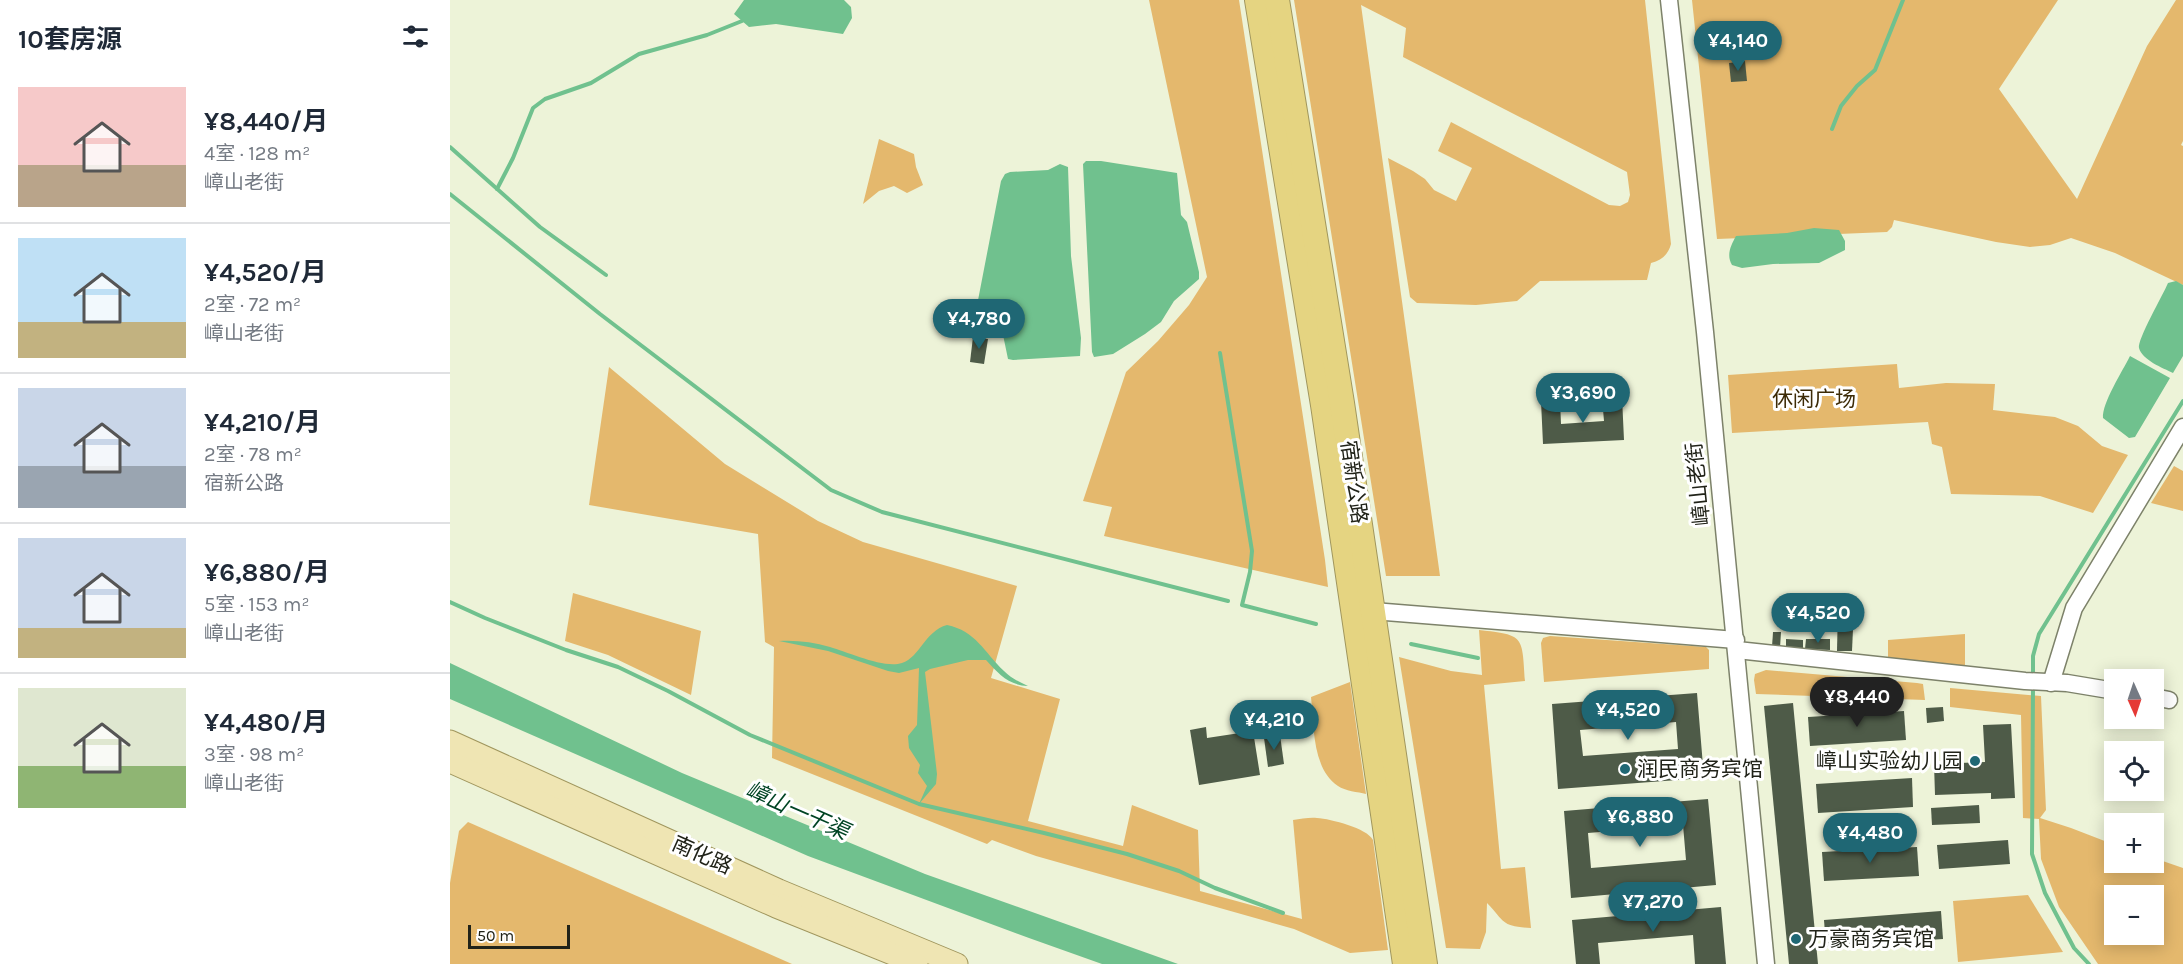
<!DOCTYPE html>
<html lang="zh">
<meta charset="utf-8">
<style>
body{margin:0;font-family:Karla,"Noto Sans SC",sans-serif;background:#f2f2f3;color:#1f2937;height:100vh;display:flex;flex-direction:column;font-size:22px;white-space:nowrap}
*{box-sizing:border-box;margin:0}
p{font-size:20px;color:#747a83}
.icon{flex:none;width:33px;height:33px;fill:none;stroke:currentColor;stroke-width:2;stroke-linecap:round;stroke-linejoin:round}
.map{position:relative;flex:1;overflow:hidden}
.sheet{display:flex;flex-direction:column;background:#fff;width:450px}
.sheet>*{flex:none}
.needle{width:39px;rotate:177deg}
.buttons{position:absolute;left:1654px;top:669px;display:grid;gap:12px}
.buttons a{display:grid;place-items:center;width:60px;height:60px;border-radius:0px;background:#fff;box-shadow:0 3px 15px #0003;font-size:30px}
.scale{position:absolute;left:18px;bottom:15px;width:102px;box-sizing:border-box;padding-left:6px;border:3px solid #212319;border-top:0;font-size:16px;line-height:21px;white-space:nowrap;color:#212319;-webkit-text-stroke:4px #fff;paint-order:stroke}
.price{position:absolute;translate:-50% -51px;padding:0 14px;border-radius:21px;background:#1f6774;color:#fff;font-size:20px;line-height:39px;filter:drop-shadow(0 2px 3px #0008)}
.price::after{content:'';position:absolute;left:50%;top:36px;width:18px;height:14px;margin-left:-9px;background:inherit;clip-path:polygon(0 0,100% 0,50% 100%)}
.price.on{background:#222;color:#fff}
ul{padding:0;list-style:none}
li{display:flex;align-items:center;gap:18px;height:150px;padding:0 18px}
li+li{border-top:2px solid #e0e1e3}
li span{display:grid;place-items:center;flex:none;width:168px;height:120px;border-radius:0px;color:#555}
li>.icon{margin-inline-start:auto}
span .icon{width:72px;height:72px;fill:#fffc;stroke-width:1}
li b{font-size:26px}
h2{display:flex;justify-content:space-between;align-items:center;height:72px;padding:0 18px;font-size:26px}
main{display:flex;flex:1;min-height:0}
.map>svg:first-child{display:block}
</style>
<main>
<section class="sheet">
<h2>10套房源<svg class="icon" aria-label="filters" viewBox="0 0 24 24"><path d="M4 7h16M4 17h16"/><circle cx="9" cy="7" r="2"/><circle cx="15" cy="17" r="2"/></svg></h2>
<ul>
<li><span style="background:linear-gradient(#f6c9c9 65%,#b9a48a 0)"><svg class="icon" aria-label="home" viewBox="0 0 24 24"><path d="M3 11l9-7 9 7M6 9v11h12V9"/></svg></span><div><b>¥8,440/月</b><p>4室 · 128 m²</p><p>嶂山老街</p></div></li>
<li><span style="background:linear-gradient(#bfe0f5 70%,#c2b280 0)"><svg class="icon" aria-label="home" viewBox="0 0 24 24"><path d="M3 11l9-7 9 7M6 9v11h12V9"/></svg></span><div><b>¥4,520/月</b><p>2室 · 72 m²</p><p>嶂山老街</p></div></li>
<li><span style="background:linear-gradient(#c9d6e8 65%,#9aa5b1 0)"><svg class="icon" aria-label="home" viewBox="0 0 24 24"><path d="M3 11l9-7 9 7M6 9v11h12V9"/></svg></span><div><b>¥4,210/月</b><p>2室 · 78 m²</p><p>宿新公路</p></div></li>
<li><span style="background:linear-gradient(#c9d6e8 75%,#c2b280 0)"><svg class="icon" aria-label="home" viewBox="0 0 24 24"><path d="M3 11l9-7 9 7M6 9v11h12V9"/></svg></span><div><b>¥6,880/月</b><p>5室 · 153 m²</p><p>嶂山老街</p></div></li>
<li><span style="background:linear-gradient(#dfe7d0 65%,#8fb573 0)"><svg class="icon" aria-label="home" viewBox="0 0 24 24"><path d="M3 11l9-7 9 7M6 9v11h12V9"/></svg></span><div><b>¥4,480/月</b><p>3室 · 98 m²</p><p>嶂山老街</p></div></li>
</ul>
</section>
<div class="map">
<svg width="1733" height="964" viewBox="0 0 1733 964">
<rect width="100%" height="100%" fill="#edf3d8"/>
<g fill="#e4b86d" fill-rule="evenodd">
<polygon points="699,0 789,0 875,560 878,587 654,536 662,507 633,501 676,372 708,341 739,305 757,277"/>
<path d="M844 0H1195L1221 244C1218 255 1212 260 1201 263L1197 280 1090 281 1067 301 1026 305 967 303 960 297 938 158 963 171 975 179 984 190 1006 201 1022 168 988 151 1001 122 1159 205 1170 206 1178 202 1180 195 1177 172 953 57 956 28 911 5 990 576H936Z"/>
<polygon points="1242,0 1608,0 1549,89 1627,199 1697,46 1726,0 1733,0 1733,141 1731,145 1733,146 1733,285 1665,253 1621,238 1600,245 1580,247 1546,242 1444,220 1442,227 1437,232 1267,239"/>
<polygon points="429,139 464,154 466,167 473,185 457,193 444,186 429,191 413,204"/>
<polygon points="1447,364 1449,388 1496,383 1545,384 1543,410 1605,417 1628,426 1652,446 1678,455 1643,513 1590,496 1501,494 1492,447 1482,444 1478,422 1282,433 1278,375"/>
<path d="M159 367 275 464 368 521 413 542 567 586 541 678 610 699 578 821 673 846 682 805 748 830 750 891 852 919 843 820C851 819 860 817 867 818 881 819 917 828 923 840L938 950 900 953 844 929 586 856 542 840 537 844 322 758 324 647 315 642 308 534 139 505Z"/>
<polygon points="1724,466 1733,471 1733,511 1701,503"/>
<polygon points="123,593 251,631 241,695 158,655 115,641"/>
<path d="M1029 630C1075 635 1072 636 1075 681L1034 685 1051 869 1075 867 1081 928C1051 926 1056 923 1037 903L1036 932 1030 949 996 948 949 657 1001 671 1032 675Z"/>
<polygon points="1515,634 1515,667 1438,660 1438,640"/>
<polygon points="1100,636 1256,647 1259,650 1259,669 1094,682 1091,643 1093,638"/>
<polygon points="1316,670 1467,683 1473,684 1475,700 1306,694 1304,680 1305,674"/>
<path d="M900 682 916 794C908 792 895 791 888 786 862 769 864 725 861 697Z"/>
<path d="M1500 688 1591 696 1596 810 1590 818 1621 828 1665 845V862H1704V858L1733 868V964H1648L1609 907 1591 859 1589 819 1573 818 1571 715 1500 707ZM1665 896H1704V934H1665Z"/>
<polygon points="18,822 342,964 0,964 0,883 9,831"/>
<polygon points="1578,895 1613,952 1508,962 1503,901"/>
</g>
<g fill="#70c18e">
<polygon points="294,0 394,0 401,7 402,18 393,34 326,24 299,27 284,14"/>
<polygon points="636,161 651,161 727,173 731,215 737,222 749,272 749,279 724,301 711,322 695,334 663,354 644,357 642,352 633,164"/>
<path d="M610 164 618 167 621 256 631 338 630 356 563 360 558 359 552 330C542 325 532 327 524 321L551 181 555 174 560 172 598 170Z"/>
<path d="M1364 228 1389 230 1395 241V250L1369 263 1323 264 1292 268 1282 265C1276 255 1281 245 1286 236L1337 233Z"/>
<path d="M1726 281 1733 285V356L1723 373C1713 368 1692 360 1689 348 1687 340 1713 295 1718 283Z"/>
<path d="M1680 356 1720 378 1685 437 1679 438 1653 418C1652 403 1672 372 1680 356Z"/>
<path d="M497 625C526 631 534 652 554 671 561 678 569 682 578 686 558 685 549 674 536 660H518L480 669 475 672 487 774 486 784 469 804 477 786 468 773 470 765 459 748 458 736 467 725 469 668 449 673 438 671 378 651 329 641C346 640 363 642 380 647 398 652 434 669 452 663 470 657 475 631 497 625Z"/>
<polygon points="0,663 232,773 475,874 728,964 652,964 579,938 358,856 0,699"/>
</g>
<g fill="none" stroke-linecap="round" stroke-linejoin="round">
<g stroke="#70c18e" stroke-width="4">
<polyline points="1382,129 1391,106 1407,86 1425,70 1453,0"/>
<polyline points="0,147 90,227 156,275"/>
<polyline points="47,189 63,158 83,108 95,99 141,83 189,54 257,35 292,21"/>
<polyline points="0,194 150,314 381,490 432,512 778,601"/>
<polyline points="770,353 802,551 800,572 792,605 866,624"/>
<polyline points="0,602 35,618 116,650 168,667 218,691 300,735 469,804 594,833 677,854 729,871 765,888 833,913"/>
<polyline points="961,644 1028,658"/>
<polyline points="1583,677 1583,656 1589,634 1733,401"/>
<polyline points="1583,687 1582,854 1595,893 1624,948 1639,964"/>
</g>
</g>
<g fill="#4e5b48" fill-rule="evenodd">
<polygon points="1295,61 1297,81 1281,82 1279,63"/>
<polygon points="523,337 538,339 534,364 520,362"/>
<polygon points="1172,397 1174,440 1093,444 1091,401 1110,400 1111,424 1154,421 1152,398"/>
<polygon points="1388,606 1404,607 1402,651 1387,651"/>
<polygon points="1323,632 1331,632 1330,648 1322,647"/>
<polygon points="1336,639 1353,640 1353,649 1336,648"/>
<polygon points="1356,639 1380,639 1380,650 1355,649"/>
<path d="M1247 693 1254 778 1108 789 1102 704ZM1226 722 1228 749 1133 756 1130 730Z"/>
<polygon points="1343,703 1368,964 1339,964 1314,706"/>
<polygon points="1493,707 1494,721 1477,723 1476,708"/>
<polygon points="1454,711 1456,740 1360,746 1358,717"/>
<polygon points="1561,724 1565,798 1541,799 1541,793 1485,795 1484,764 1535,762 1533,725"/>
<polygon points="756,727 757,738 803,731 810,775 749,785 740,730"/>
<polygon points="830,735 834,764 818,767 814,738"/>
<polygon points="1462,778 1463,807 1368,813 1366,784"/>
<path d="M1258 799 1266 885 1121 898 1114 811ZM1233 825 1236 860 1141 868 1138 833Z"/>
<polygon points="1529,805 1530,823 1482,825 1481,808"/>
<polygon points="1558,840 1560,864 1489,869 1487,845"/>
<polygon points="1467,847 1469,876 1374,881 1372,852"/>
<polygon points="1271,907 1276,964 1245,964 1243,935 1148,943 1150,964 1126,964 1122,920"/>
<polygon points="1491,911 1493,939 1376,947 1374,920"/>
</g>
<g fill="none" stroke-linecap="round" stroke-linejoin="round">
<defs>
<g id="minor">
<polyline points="1219,0 1255,332 1316,964"/>
<polyline points="923,611 1286,640"/>
<polyline points="1287,650 1575,681 1617,683 1665,691"/>
<polyline points="1601,683 1624,608 1733,427"/>
<polyline points="1704,697 1719,700"/>
</g>
<g id="major">
<polyline points="0,741 329,890 507,964"/>
<polyline points="0,762 326,907 467,964"/>
</g>
<g id="highway">
<polyline points="807,0 873,405 955,964"/>
<polyline points="827,0 892,403 975,964"/>
</g>
</defs>
<use href="#minor" stroke="#7d826a" stroke-width="19"/>
<use href="#major" stroke="#a0965d" stroke-width="23"/>
<use href="#highway" stroke="#a0965d" stroke-width="26"/>
<use href="#minor" stroke="#fff" stroke-width="16"/>
<use href="#major" stroke="#efe5b3" stroke-width="21"/>
<use href="#highway" stroke="#e5d481" stroke-width="24"/>
</g>
<g fill="#1f6774" stroke="#fff" stroke-width="2">
<circle cx="1525" cy="761" r="6"/>
<circle cx="1175" cy="769" r="6"/>
<circle cx="1346" cy="939" r="6"/>
</g>
<g text-anchor="middle" dominant-baseline="central" stroke-width="6" stroke-linejoin="round" paint-order="stroke">
<g font-size="21" fill="#3d2b07" stroke="#fff">
<text x="1364" y="399">休闲广场</text>
</g>
<g font-size="21" fill="#212319" stroke="#fff">
<text transform="translate(904 482) rotate(82)">宿新公路</text>
<text transform="translate(1248 484) rotate(-96)">嶂山老街</text>
<text transform="translate(252 855) rotate(24)">南化路</text>
</g>
<g font-size="21" fill="#212319" stroke="#fff" text-anchor="start">
<text x="1513" y="761" text-anchor="end">嶂山实验幼儿园</text>
<text x="1187" y="769">润民商务宾馆</text>
<text x="1358" y="939">万豪商务宾馆</text>
</g>
<g font-size="22" font-style="italic" fill="#014424" stroke="#fff">
<text transform="translate(347 811) rotate(24)">嶂山一干渠</text>
</g>
</g>
</svg>
<div class="buttons">
<a><svg class="needle" viewBox="-14 -14 28 28"><path d="M0-13l5 13h-10z" fill="#e53935"/><path d="M0 13l5-13h-10z" fill="#747a83"/></svg></a>
<a><svg class="icon" aria-label="locate" viewBox="0 0 24 24"><circle cx="12" cy="12" r="6"/><path d="M12 2v4M12 18v4M2 12h4M18 12h4"/></svg></a>
<a>+</a>
<a>−</a>
</div>
<div class="scale">50 m</div>
<b class="price" style="left:1288px;top:72px">¥4,140</b>
<b class="price" style="left:529px;top:350px">¥4,780</b>
<b class="price" style="left:1133px;top:424px">¥3,690</b>
<b class="price" style="left:1368px;top:644px">¥4,520</b>
<b class="price on" style="left:1407px;top:728px">¥8,440</b>
<b class="price" style="left:1178px;top:741px">¥4,520</b>
<b class="price" style="left:824px;top:751px">¥4,210</b>
<b class="price" style="left:1190px;top:848px">¥6,880</b>
<b class="price" style="left:1420px;top:864px">¥4,480</b>
<b class="price" style="left:1203px;top:933px">¥7,270</b>
</div>
</main>
